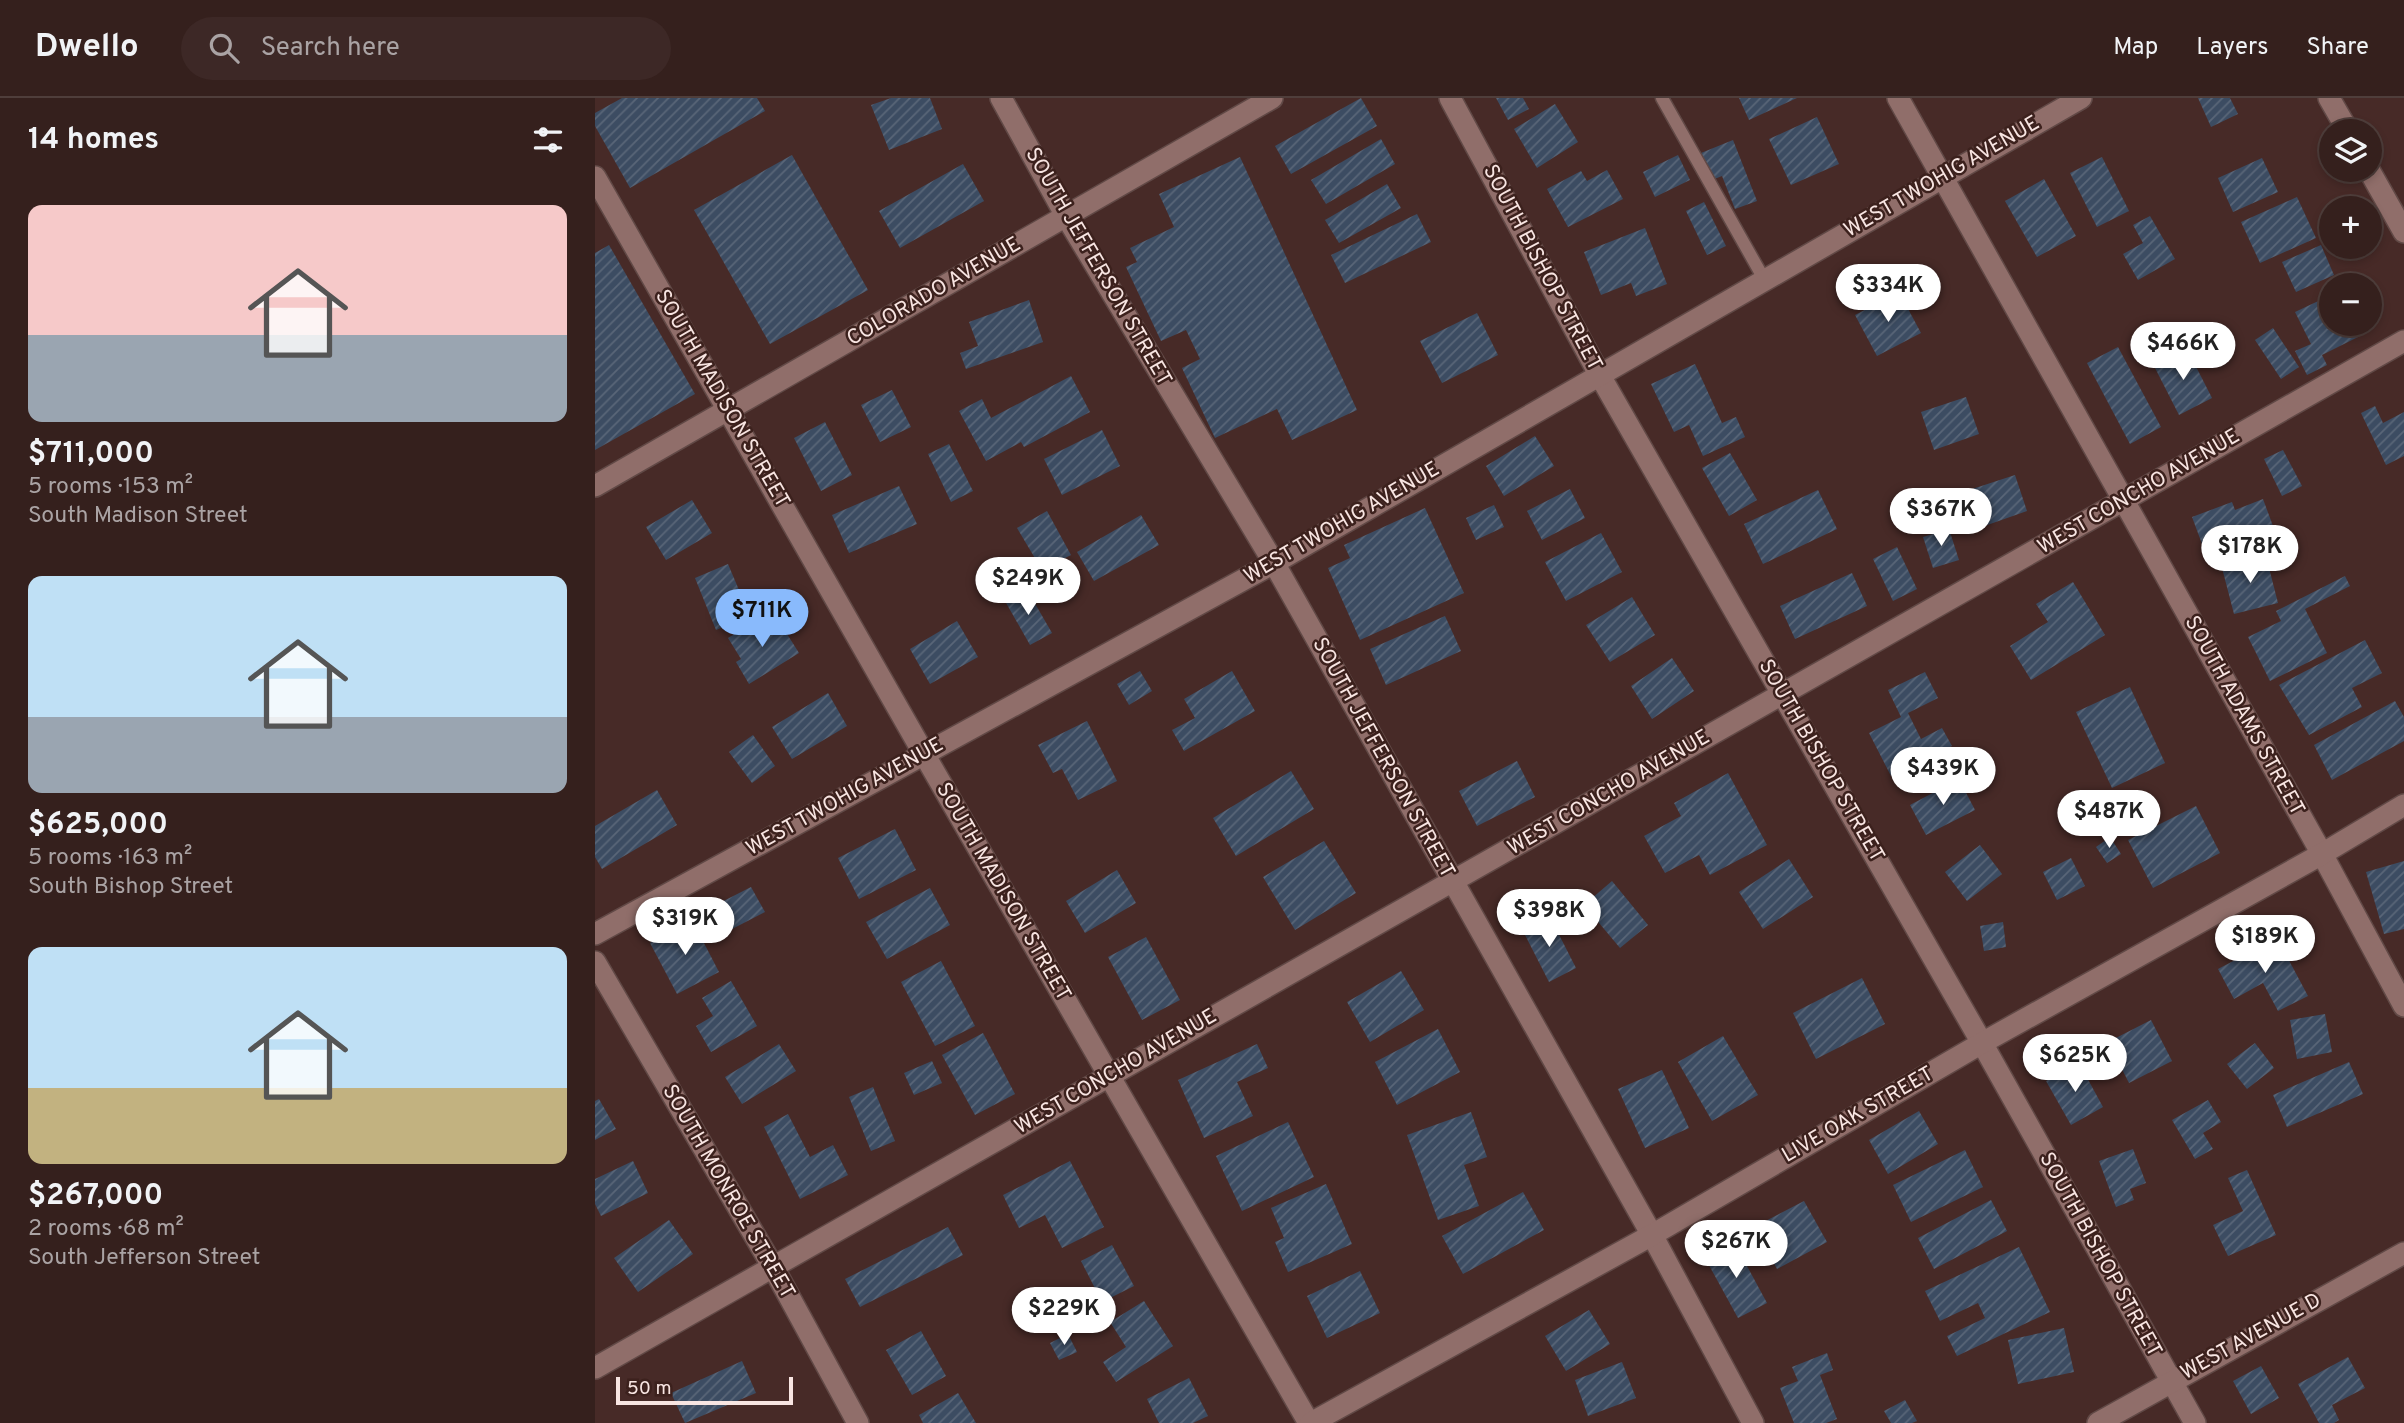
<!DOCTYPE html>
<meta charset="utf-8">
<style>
body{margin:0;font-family:Overpass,sans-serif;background:#3d2826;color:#f1f3f6;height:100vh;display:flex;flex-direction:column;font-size:26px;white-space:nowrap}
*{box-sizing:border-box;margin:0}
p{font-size:23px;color:#aaa3a4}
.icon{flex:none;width:38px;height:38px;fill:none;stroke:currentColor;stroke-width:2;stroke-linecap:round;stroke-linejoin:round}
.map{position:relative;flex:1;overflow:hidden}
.sheet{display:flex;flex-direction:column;background:#35201d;width:595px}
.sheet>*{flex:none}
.fabs{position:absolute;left:1724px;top:21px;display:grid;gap:14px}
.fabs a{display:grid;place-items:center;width:63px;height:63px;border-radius:50%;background:#35201d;box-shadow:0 4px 10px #0003,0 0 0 2px #4f3e3b;font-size:35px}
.scale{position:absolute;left:21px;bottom:18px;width:177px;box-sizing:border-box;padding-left:7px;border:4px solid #f8e5e2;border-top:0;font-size:19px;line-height:24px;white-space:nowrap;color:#f8e5e2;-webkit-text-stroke:5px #3c211d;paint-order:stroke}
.price{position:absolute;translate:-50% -60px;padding:0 16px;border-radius:24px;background:#fff;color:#222;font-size:23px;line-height:46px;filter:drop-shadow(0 2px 4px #0008)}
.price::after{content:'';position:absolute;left:50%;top:42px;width:21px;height:16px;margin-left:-10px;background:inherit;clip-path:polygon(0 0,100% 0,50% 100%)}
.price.on{background:#89bafc;color:#111}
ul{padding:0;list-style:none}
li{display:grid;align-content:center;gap:14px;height:371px;padding:0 28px}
li span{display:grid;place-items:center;height:217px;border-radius:14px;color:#555}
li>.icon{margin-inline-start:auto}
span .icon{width:126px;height:126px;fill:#fffc;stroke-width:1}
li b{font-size:30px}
h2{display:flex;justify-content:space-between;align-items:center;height:84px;padding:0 28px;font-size:30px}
header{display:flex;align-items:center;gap:42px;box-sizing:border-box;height:98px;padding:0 35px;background:#35201d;border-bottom:2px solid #4f3e3b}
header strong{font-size:33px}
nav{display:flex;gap:38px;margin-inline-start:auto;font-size:24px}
.search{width:490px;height:63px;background:#3d2826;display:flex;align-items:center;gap:18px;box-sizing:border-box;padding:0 24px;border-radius:38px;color:#aaa3a4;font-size:26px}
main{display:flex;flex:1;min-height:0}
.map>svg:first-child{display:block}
</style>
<header>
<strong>Dwello</strong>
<div class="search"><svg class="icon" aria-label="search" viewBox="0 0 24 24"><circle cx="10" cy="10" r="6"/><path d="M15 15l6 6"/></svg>Search here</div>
<nav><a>Map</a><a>Layers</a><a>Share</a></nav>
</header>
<main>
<section class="sheet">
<h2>14 homes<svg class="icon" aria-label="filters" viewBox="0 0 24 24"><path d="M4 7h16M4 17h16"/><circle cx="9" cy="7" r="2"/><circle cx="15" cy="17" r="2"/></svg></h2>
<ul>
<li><span style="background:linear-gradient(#f6c9c9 60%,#9aa5b1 0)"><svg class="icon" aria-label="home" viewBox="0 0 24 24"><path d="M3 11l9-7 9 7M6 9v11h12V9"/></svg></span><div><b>$711,000</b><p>5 rooms · 153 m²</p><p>South Madison Street</p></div></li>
<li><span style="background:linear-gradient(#bfe0f5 65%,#9aa5b1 0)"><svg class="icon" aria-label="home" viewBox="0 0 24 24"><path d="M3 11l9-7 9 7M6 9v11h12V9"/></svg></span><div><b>$625,000</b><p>5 rooms · 163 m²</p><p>South Bishop Street</p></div></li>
<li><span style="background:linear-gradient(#bfe0f5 65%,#c2b280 0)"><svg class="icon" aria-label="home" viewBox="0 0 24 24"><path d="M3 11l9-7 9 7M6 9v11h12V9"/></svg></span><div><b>$267,000</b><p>2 rooms · 68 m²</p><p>South Jefferson Street</p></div></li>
</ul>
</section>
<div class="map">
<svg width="1809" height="1325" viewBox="0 0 1809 1325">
<defs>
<pattern id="building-hatch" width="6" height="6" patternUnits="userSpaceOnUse" patternTransform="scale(1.75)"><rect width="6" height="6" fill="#3c4c62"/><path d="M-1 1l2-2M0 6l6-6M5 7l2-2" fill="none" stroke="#596678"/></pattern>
</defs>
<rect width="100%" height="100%" fill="#472a27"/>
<g fill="url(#building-hatch)">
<polygon points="27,0 162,0 170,13 35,90 0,28 0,15"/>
<polygon points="296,0 335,0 347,31 294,52 276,7"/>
<polygon points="766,0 782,28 696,76 680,48"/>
<polygon points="901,0 928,0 934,11 913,22"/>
<polygon points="1144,0 1202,0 1154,22"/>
<polygon points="1603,0 1635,0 1643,16 1616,29"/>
<polygon points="960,6 983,44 942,70 919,31"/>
<polygon points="1222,19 1244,66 1196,87 1174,41"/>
<polygon points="786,41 800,66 731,106 716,82"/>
<polygon points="1138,42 1162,103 1140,111 1127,78 1117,82 1106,55"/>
<polygon points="197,57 273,192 175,246 99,112"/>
<polygon points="1083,57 1095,82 1060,99 1048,74"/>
<polygon points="645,59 762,312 697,342 682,311 620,340 587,270 605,261 591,232 566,243 531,169 542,164 535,150 579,129 564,96"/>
<polygon points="1507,59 1534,113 1502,129 1475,75"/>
<polygon points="1667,60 1683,94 1638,114 1623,80"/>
<polygon points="368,66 389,103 305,150 284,113"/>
<polygon points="1012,72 1028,101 973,129 952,91 986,73 992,83"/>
<polygon points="1449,81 1481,138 1442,159 1410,103"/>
<polygon points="792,86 806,110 744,145 730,122"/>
<polygon points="1702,99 1721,140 1665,165 1646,124"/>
<polygon points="1109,104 1131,148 1112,157 1091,113"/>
<polygon points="822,116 836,144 750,185 736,157"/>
<polygon points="1555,118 1580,161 1543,182 1528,156 1548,145 1538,127"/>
<polygon points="1050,130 1072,186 1041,198 1036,185 1006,197 989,154"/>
<polygon points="14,147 100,296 0,352 0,155"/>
<polygon points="1726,147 1739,177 1701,194 1687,164"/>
<polygon points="1304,194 1326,235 1282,258 1260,217"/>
<polygon points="1736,197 1736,226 1764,226 1769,236 1727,257 1732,267 1712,277 1700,253 1716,246 1700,214"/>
<polygon points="434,202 448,244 371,271 365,255 383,248 374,224"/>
<polygon points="882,215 903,257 847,285 825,243"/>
<polygon points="1678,230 1704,269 1686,281 1660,242"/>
<polygon points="1523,249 1566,329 1535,346 1492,265"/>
<polygon points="1592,251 1617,300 1584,317 1559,268"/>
<polygon points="1100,266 1127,325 1141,319 1150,339 1108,358 1094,327 1079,334 1056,286"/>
<polygon points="476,278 495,314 429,349 426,344 391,363 364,313 387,301 396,320"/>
<polygon points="297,292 316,329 285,344 266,307"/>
<polygon points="1371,299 1384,336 1339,352 1326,314"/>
<polygon points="1780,308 1788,325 1809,314 1809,358 1791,367 1766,315"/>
<polygon points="230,324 257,377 226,393 199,340"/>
<polygon points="507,332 525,368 467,397 449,361"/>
<polygon points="940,338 959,368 909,398 891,368"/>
<polygon points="354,346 378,393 356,404 333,356"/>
<polygon points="1688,352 1707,388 1687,398 1669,361"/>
<polygon points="1135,355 1162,402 1134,418 1107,370"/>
<polygon points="1420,377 1432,413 1381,431 1368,394"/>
<polygon points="304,388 322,426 254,455 237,417"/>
<polygon points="975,391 990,420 947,442 932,413"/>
<polygon points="1223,392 1242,431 1168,466 1149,426"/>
<polygon points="1668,401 1678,428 1610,454 1597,419 1637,404 1640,412"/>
<polygon points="97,402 117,435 71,462 51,429"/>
<polygon points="899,407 909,429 881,442 871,420"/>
<polygon points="830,410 869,495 765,542 733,470 755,460 749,447"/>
<polygon points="452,413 476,457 447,472 422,430"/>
<polygon points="546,417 564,447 499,483 482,454"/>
<polygon points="1354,431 1364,462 1338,470 1328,439"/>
<polygon points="1006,435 1027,474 971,503 950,464"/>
<polygon points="1302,449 1322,491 1298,503 1278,461"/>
<polygon points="1671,458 1683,505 1639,516 1627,470"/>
<polygon points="133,466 155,518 121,532 100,480"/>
<polygon points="1257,475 1272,508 1200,541 1185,508"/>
<polygon points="1750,478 1755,488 1710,511 1732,555 1675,583 1653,539 1686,523 1681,513"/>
<polygon points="1478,484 1510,537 1436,582 1415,548 1453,524 1441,506"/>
<polygon points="431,490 457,535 435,547 410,503"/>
<polygon points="1037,499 1060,537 1015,564 991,527"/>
<polygon points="850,518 866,553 791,587 775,551"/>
<polygon points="182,520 204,555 154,586 141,564 146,561 133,540 158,525 163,532"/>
<polygon points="362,523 383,559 335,586 315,551"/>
<polygon points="1770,542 1787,575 1757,590 1767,609 1714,637 1684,587"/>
<polygon points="1077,560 1099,593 1057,621 1036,588"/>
<polygon points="545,573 557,593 534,607 522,586"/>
<polygon points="637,573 660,613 589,653 577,632 600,620 589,601"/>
<polygon points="1330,574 1343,600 1313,615 1326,641 1347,630 1357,648 1296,678 1274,635 1306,619 1293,592"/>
<polygon points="1535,589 1570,665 1517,690 1481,614"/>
<polygon points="233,595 252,628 197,661 177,629"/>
<polygon points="1800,603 1809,619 1809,643 1737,682 1719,647"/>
<polygon points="492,623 522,683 483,702 467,671 458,675 443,647"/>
<polygon points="158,637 180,668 157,685 134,654"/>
<polygon points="922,663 940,699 882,728 864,693"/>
<polygon points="696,673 719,711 641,758 618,720"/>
<polygon points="1133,675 1172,747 1115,777 1104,757 1070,775 1049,738 1086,718 1079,705"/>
<polygon points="1364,681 1380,712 1331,737 1315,707"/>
<polygon points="62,692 82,727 7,771 0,759 0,728"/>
<polygon points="1601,708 1625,755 1558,790 1533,742"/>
<polygon points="300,731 321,772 264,801 243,760"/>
<polygon points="1515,739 1526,756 1512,765 1501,749"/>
<polygon points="729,743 761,795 700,832 668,779"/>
<polygon points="1385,747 1407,776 1372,803 1350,774"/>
<polygon points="1476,760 1490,788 1462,802 1448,774"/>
<polygon points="1194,761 1218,799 1168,831 1144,794"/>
<polygon points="1809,763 1809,831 1789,836 1771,774"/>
<polygon points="522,772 541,805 490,835 471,803"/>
<polygon points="1017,783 1053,827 1025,850 989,807"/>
<polygon points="156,789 170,814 114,843 101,817"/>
<polygon points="335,790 355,827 292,861 271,824"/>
<polygon points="954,817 981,870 954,884 927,831"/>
<polygon points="97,822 124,874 82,896 55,845"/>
<polygon points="1408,824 1411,849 1389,853 1385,828"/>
<polygon points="551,839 585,902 547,922 513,859"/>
<polygon points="1682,840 1713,898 1683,913 1668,885 1639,901 1623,871"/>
<polygon points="346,863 380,928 340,948 306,884"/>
<polygon points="806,873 829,912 775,944 752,904"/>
<polygon points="1267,880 1290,926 1221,961 1198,915"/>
<polygon points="136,883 162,928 116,954 101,928 118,918 107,900"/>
<polygon points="1730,916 1737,954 1702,961 1695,922"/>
<polygon points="1556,922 1577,963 1534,985 1513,944"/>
<polygon points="843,931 865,974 802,1007 780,964"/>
<polygon points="388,935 420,996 380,1017 347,957"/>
<polygon points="1128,938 1163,997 1117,1023 1083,964"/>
<polygon points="1660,945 1679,970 1652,991 1632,966"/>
<polygon points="184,946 201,973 147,1006 130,979"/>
<polygon points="662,946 673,970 642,984 658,1018 609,1040 583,982"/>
<polygon points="337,963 347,985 319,997 309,975"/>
<polygon points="1754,964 1768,996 1692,1029 1678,997"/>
<polygon points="1484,965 1508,1009 1476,1027 1451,983"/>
<polygon points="1067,972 1094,1030 1050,1050 1023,991"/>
<polygon points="278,989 300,1043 276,1053 254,999"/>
<polygon points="4,1001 21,1031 0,1042 0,1003"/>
<polygon points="1613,1002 1626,1024 1608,1035 1618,1051 1600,1061 1577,1022"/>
<polygon points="1324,1013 1343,1046 1293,1076 1274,1042"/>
<polygon points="876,1014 892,1059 869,1067 884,1108 843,1122 812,1037"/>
<polygon points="193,1016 215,1059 238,1047 253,1077 205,1101 169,1029"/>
<polygon points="693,1024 719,1079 647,1113 621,1058"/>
<polygon points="1538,1051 1551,1085 1535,1091 1539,1102 1521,1109 1504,1063"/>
<polygon points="1370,1052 1388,1089 1316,1124 1298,1087"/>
<polygon points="38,1063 53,1095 6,1118 0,1106 0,1081"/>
<polygon points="475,1063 509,1129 467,1150 450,1117 424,1130 408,1097"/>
<polygon points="1652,1072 1681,1137 1633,1158 1618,1127 1648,1113 1633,1080"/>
<polygon points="731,1086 757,1146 693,1174 680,1144 689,1140 676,1110"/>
<polygon points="928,1094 949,1132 868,1176 847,1138"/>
<polygon points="1396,1102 1412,1133 1339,1171 1323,1140"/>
<polygon points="1209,1103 1232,1144 1182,1171 1159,1129"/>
<polygon points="74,1122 98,1156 43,1194 19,1160"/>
<polygon points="353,1129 368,1157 265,1209 250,1181"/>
<polygon points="1139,1144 1172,1205 1143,1220 1110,1160"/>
<polygon points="517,1147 539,1188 507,1204 486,1163"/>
<polygon points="1424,1149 1455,1214 1362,1258 1352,1238 1390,1220 1383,1205 1345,1223 1330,1193"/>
<polygon points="765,1173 785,1215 732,1240 712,1198"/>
<polygon points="549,1203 578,1248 521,1284 508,1264 531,1249 515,1224"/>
<polygon points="994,1212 1015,1246 971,1273 950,1238"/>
<polygon points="1469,1230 1479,1274 1423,1286 1413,1242"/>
<polygon points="326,1233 351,1278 317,1297 291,1252"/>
<polygon points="473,1236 482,1254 464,1262 455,1245"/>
<polygon points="1232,1255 1238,1272 1225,1277 1242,1321 1231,1325 1199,1325 1185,1290 1203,1283 1197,1269"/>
<polygon points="1753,1259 1770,1290 1737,1307 1744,1322 1739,1325 1724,1325 1703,1286"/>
<polygon points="147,1263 161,1295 90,1325 76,1295"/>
<polygon points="1027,1264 1041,1300 993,1318 980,1282"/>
<polygon points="1666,1268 1684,1300 1656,1316 1638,1283"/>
<polygon points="594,1280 613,1318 598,1325 564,1325 552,1301"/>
<polygon points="363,1295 381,1325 328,1325 324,1317"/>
<polygon points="1310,1302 1322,1323 1317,1325 1296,1325 1289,1313"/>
</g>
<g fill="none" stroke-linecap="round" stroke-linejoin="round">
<defs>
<polyline id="service" points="1067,0 1169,181"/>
<g id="minor">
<polyline points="406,0 471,118 679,465 1057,1137 1158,1325"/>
<polyline points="855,0 1004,276 1387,945 1600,1325"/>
<polyline points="1303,0 1727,756 1809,908"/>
<polyline points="0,79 329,656 714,1325"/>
<polyline points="0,388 677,0"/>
<polyline points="0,836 679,465 1486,0"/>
<polyline points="0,864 178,1169 263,1325"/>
<polyline points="0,1270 1809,243"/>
<polyline points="716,1325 1057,1137 1387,945 1727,756 1809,707"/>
<polyline points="1503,1325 1809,1155"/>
</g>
<g id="tertiary">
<polyline points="1734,0 1753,33"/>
<polyline points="1774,72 1809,134"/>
</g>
</defs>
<use href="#service" stroke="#614946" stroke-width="15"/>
<use href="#minor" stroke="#614946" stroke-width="24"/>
<use href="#tertiary" stroke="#614946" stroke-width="24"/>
<use href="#service" stroke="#906e6a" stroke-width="12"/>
<use href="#minor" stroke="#906e6a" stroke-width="21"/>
<use href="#tertiary" stroke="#906e6a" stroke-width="21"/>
</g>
<g text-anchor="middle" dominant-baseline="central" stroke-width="5" stroke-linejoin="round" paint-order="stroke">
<g font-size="21" fill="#f8e5e2" stroke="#3c211d">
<text transform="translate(1347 79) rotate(-30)">WEST TWOHIG AVENUE</text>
<text transform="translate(503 169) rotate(60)">SOUTH JEFFERSON STREET</text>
<text transform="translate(947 170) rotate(62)">SOUTH BISHOP STREET</text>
<text transform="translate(339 194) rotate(-30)">COLORADO AVENUE</text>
<text transform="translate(127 301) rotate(60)">SOUTH MADISON STREET</text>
<text transform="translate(1544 394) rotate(-30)">WEST CONCHO AVENUE</text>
<text transform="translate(747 425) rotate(-30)">WEST TWOHIG AVENUE</text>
<text transform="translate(1649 618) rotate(61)">SOUTH ADAMS STREET</text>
<text transform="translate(788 660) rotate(61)">SOUTH JEFFERSON STREET</text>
<text transform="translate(1226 663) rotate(60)">SOUTH BISHOP STREET</text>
<text transform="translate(1014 695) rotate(-30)">WEST CONCHO AVENUE</text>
<text transform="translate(250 699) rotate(-29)">WEST TWOHIG AVENUE</text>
<text transform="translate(408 794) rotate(60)">SOUTH MADISON STREET</text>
<text transform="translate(521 974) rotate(-30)">WEST CONCHO AVENUE</text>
<text transform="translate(1263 1017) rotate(-30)">LIVE OAK STREET</text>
<text transform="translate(133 1094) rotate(60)">SOUTH MONROE STREET</text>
<text transform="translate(1505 1157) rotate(61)">SOUTH BISHOP STREET</text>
<text transform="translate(1656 1239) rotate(-29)">WEST AVENUE D</text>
</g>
</g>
</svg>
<div class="fabs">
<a><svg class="icon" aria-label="layers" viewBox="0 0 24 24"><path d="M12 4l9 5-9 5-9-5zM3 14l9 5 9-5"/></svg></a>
<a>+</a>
<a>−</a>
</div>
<div class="scale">50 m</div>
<b class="price" style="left:1293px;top:226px">$334K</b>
<b class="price" style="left:1588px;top:284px">$466K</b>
<b class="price" style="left:1346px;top:450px">$367K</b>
<b class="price" style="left:1655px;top:487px">$178K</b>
<b class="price" style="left:433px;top:519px">$249K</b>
<b class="price on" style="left:167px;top:551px">$711K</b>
<b class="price" style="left:1348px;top:709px">$439K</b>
<b class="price" style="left:1514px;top:752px">$487K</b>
<b class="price" style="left:954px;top:851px">$398K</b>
<b class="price" style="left:90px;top:859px">$319K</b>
<b class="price" style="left:1670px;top:877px">$189K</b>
<b class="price" style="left:1480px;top:996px">$625K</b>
<b class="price" style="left:1141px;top:1182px">$267K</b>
<b class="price" style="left:469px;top:1249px">$229K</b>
</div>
</main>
